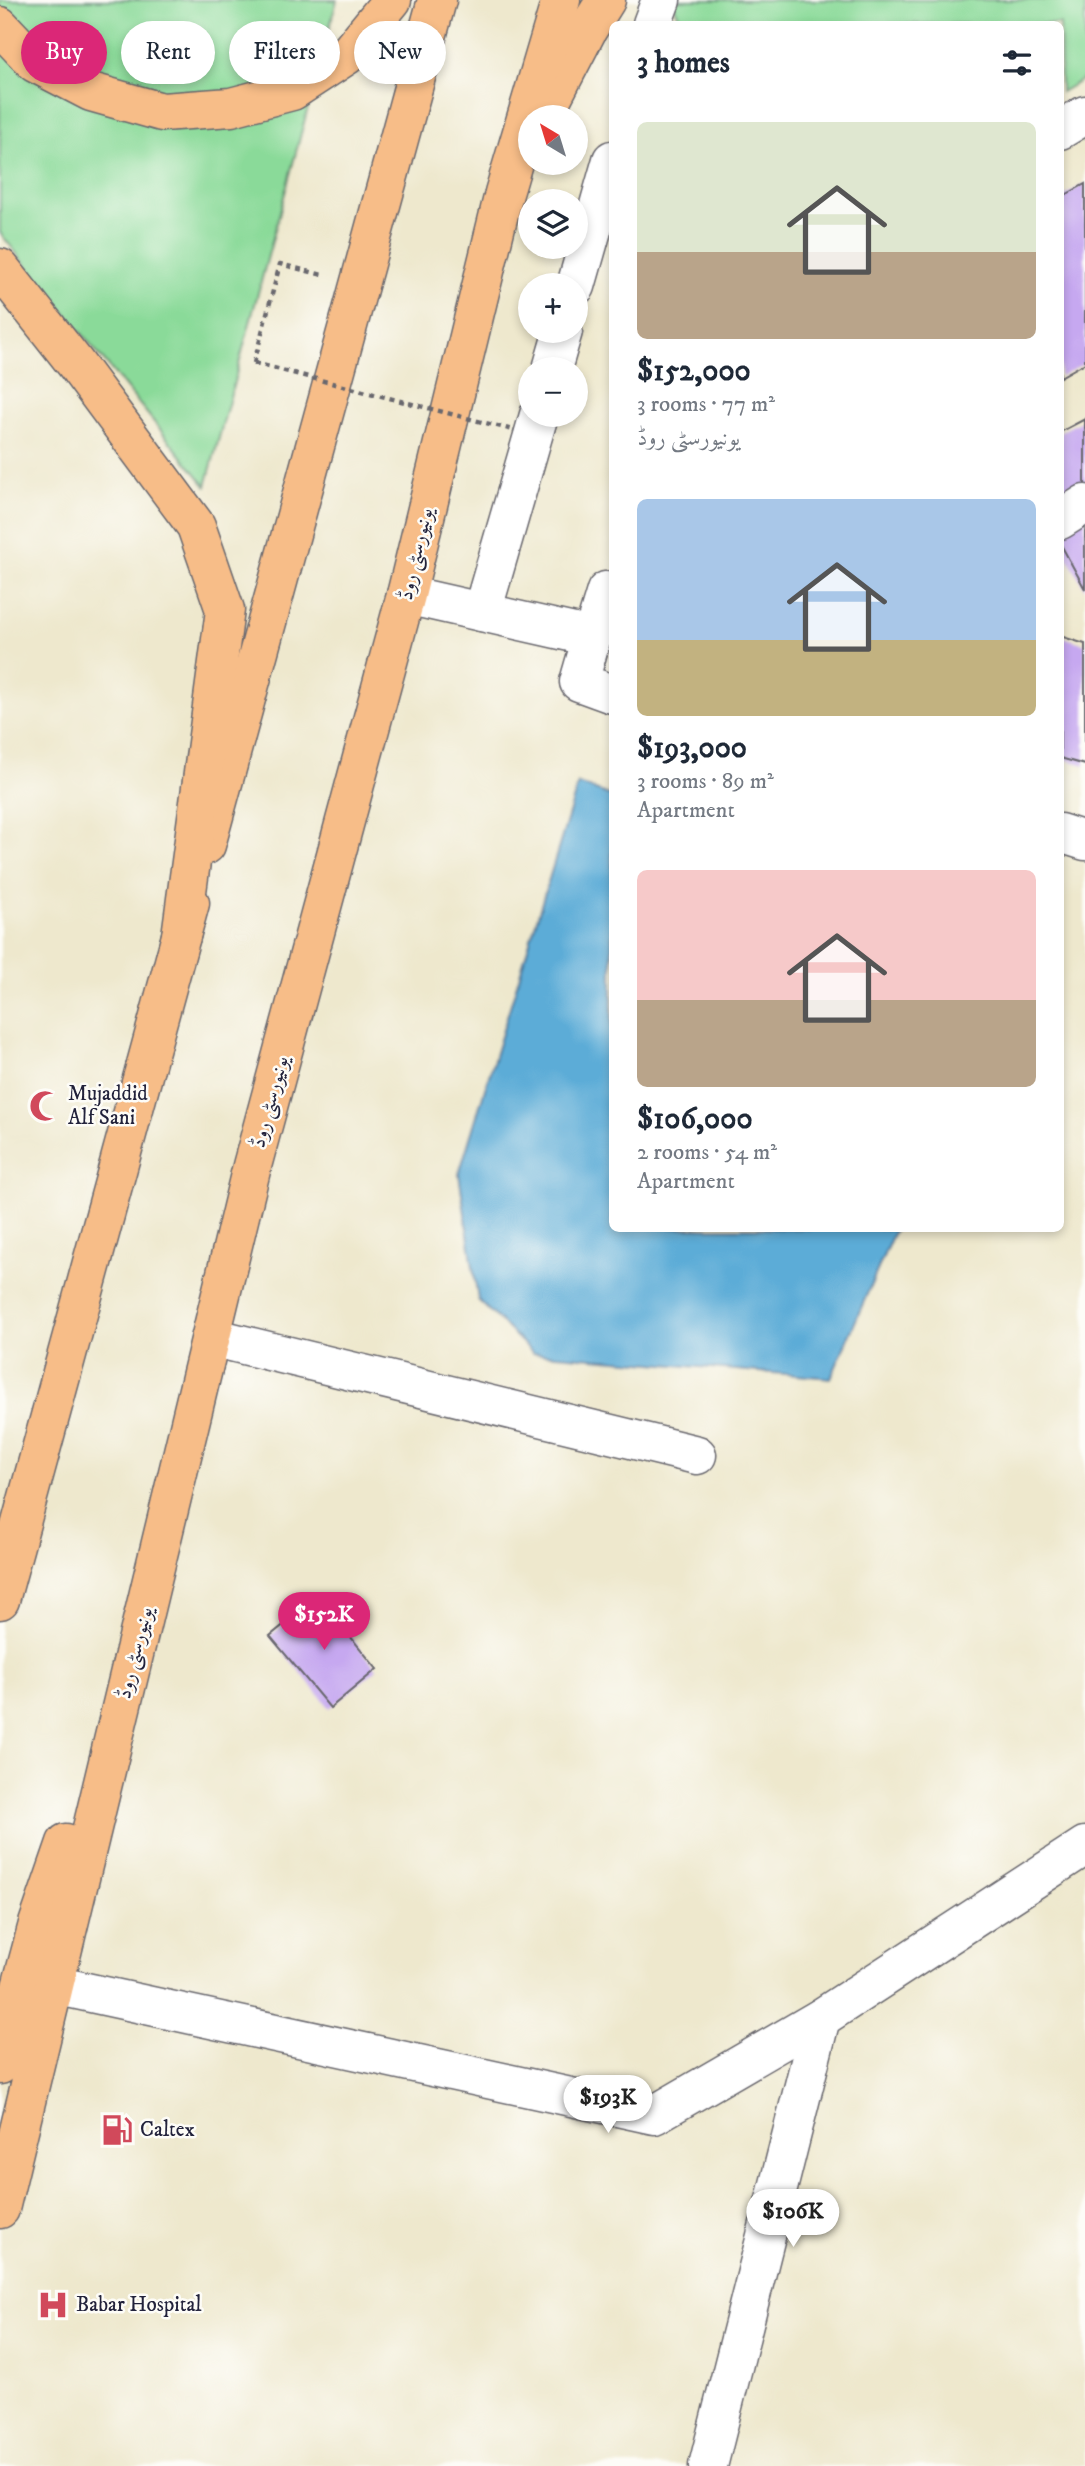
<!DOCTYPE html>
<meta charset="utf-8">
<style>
body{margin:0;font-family:"IM FELL DW Pica",Amiri,serif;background:#f6f6f7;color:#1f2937;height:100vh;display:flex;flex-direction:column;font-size:26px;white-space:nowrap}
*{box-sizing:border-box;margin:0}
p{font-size:23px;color:#747a83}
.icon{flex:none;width:38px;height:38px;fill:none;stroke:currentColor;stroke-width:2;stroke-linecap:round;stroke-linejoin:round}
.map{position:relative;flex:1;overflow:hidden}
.panel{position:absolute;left:609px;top:21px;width:455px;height:1211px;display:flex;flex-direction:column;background:#fff;border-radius:10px;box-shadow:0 4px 10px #0003}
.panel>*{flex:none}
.guide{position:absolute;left:21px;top:21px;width:483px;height:63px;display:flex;gap:14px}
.needle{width:46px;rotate:322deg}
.buttons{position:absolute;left:518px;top:105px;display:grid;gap:14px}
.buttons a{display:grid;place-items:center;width:70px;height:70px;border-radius:50%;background:#fff;box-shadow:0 4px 10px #0003;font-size:35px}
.price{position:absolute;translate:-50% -60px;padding:0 16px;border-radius:24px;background:#fff;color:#222;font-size:23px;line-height:46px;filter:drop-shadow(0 2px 4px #0008)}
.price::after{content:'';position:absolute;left:50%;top:42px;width:21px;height:16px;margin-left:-10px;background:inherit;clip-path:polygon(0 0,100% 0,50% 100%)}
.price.selected{background:#db2777;color:#fff}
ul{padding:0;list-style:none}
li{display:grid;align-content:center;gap:14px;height:371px;padding:0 28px}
li span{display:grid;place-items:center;height:217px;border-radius:10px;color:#555}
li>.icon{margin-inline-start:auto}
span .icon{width:126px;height:126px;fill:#fffc;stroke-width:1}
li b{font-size:30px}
h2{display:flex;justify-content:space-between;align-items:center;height:84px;padding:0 28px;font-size:30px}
.tag{padding:0 24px;border-radius:32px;background:#fff;box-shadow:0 4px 10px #0003;font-size:24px;line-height:63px}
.tag.selected{background:#db2777;color:#fff}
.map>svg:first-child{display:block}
</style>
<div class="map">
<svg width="1085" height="2466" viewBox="0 0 1085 2466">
<rect width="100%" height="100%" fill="#fdfcf7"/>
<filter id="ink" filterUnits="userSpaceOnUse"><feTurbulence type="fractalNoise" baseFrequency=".0143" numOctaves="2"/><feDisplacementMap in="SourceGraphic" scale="14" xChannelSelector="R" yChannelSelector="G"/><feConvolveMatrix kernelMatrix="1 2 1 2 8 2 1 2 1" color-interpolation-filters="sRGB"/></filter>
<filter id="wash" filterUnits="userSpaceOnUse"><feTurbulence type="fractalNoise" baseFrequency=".00686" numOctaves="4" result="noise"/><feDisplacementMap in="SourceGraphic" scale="28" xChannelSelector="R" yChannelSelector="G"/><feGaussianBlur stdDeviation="1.57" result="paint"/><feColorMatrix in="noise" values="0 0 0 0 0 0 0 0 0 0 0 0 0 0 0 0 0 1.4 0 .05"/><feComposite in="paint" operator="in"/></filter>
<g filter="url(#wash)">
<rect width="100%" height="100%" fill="#eee8cd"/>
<g fill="#8ada99" stroke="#567e6a" stroke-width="2">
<polygon points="0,0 337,0 206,486 0,233"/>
<polygon points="672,0 1085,0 1085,78 1061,92 1060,24 682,24"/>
</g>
<polygon fill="#5cacd7" stroke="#3f6789" stroke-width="2" points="578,784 612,796 612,1228 895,1229 831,1378 533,1353 478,1300 459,1174"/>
<g id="blocks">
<g fill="#c6a8f0">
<polygon points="1085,184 1085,363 1060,377 1060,198"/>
<polygon points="1085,419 1085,589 1060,543 1060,432"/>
<polygon points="1060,636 1085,644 1085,765 1060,758"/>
<polygon points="318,1597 377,1669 330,1708 270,1636"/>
</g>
</g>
</g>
<g filter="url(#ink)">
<use href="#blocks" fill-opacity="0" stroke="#69676e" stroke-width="2"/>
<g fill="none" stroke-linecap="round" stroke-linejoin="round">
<defs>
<g id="minor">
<polyline points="652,24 661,0"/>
<polyline points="1060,130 1085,115"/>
<polyline points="576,286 612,160"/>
<polyline points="552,369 563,331"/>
<polyline points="1060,520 1085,504"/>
<polyline points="406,595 592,637 579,682 612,694"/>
<polyline points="482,612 539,415"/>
<polyline points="592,637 606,591 612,593"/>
<polyline points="1060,833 1085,841"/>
<polyline points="211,1337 697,1455"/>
<polyline points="54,1985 654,2115 821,2018 1085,1846"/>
<polyline points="708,2466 821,2018"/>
</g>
<g id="major">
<polyline points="548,106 588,29 606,0"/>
<polyline points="206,845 437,0"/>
<polyline points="0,1600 190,903"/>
<polyline points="0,2065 38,1924 66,1843"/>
<polyline points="0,2209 252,1166 406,595 504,193 561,0"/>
</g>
<g id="highway">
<polyline points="0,26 35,63 91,92 162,112 231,107 292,91 347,55 392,0"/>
<polyline points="0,268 75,363 196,526 225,610 181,936"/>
</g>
</defs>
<use href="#minor" stroke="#69676e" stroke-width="41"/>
<use href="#major" stroke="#69676e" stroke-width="41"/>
<use href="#highway" stroke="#69676e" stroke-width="41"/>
<polyline stroke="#69676e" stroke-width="4.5" stroke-dasharray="5 5" stroke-linecap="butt" points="254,363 280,264 323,275"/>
<use href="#minor" stroke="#fff" stroke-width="38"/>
<use href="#major" stroke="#f7bd88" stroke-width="38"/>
<use href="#highway" stroke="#f7bd88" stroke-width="38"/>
<polyline stroke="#69676e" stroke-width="4.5" stroke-dasharray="5 5" stroke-linecap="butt" points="254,363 513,430"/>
</g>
</g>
<defs>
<symbol id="mosque-bare" viewBox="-9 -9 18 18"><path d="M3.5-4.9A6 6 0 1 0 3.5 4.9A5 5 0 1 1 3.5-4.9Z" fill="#d1495b" stroke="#fdfcf7" stroke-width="2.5" paint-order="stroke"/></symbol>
<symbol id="fuel-bare" viewBox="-9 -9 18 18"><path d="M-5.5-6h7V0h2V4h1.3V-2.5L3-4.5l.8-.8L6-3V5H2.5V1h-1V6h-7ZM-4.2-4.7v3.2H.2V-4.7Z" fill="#d1495b" stroke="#fdfcf7" stroke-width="2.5" paint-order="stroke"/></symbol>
<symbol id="hospital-bare" viewBox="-9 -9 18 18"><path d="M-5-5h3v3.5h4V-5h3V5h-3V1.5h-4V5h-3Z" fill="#d1495b" stroke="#fdfcf7" stroke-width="2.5" paint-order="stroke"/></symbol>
</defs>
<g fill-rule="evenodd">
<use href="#mosque-bare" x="23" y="1084" width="44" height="44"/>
<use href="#fuel-bare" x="95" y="2108" width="44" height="44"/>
<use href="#hospital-bare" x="31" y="2283" width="44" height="44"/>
</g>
<g text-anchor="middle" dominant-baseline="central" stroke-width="5" stroke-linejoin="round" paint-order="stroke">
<g font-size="21" fill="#22223b" stroke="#fdfcf7">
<text transform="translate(416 554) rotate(-77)">یونیورسٹی روڈ</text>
<text transform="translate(270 1102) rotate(-75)">یونیورسٹی روڈ</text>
<text transform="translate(135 1653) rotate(-76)">یونیورسٹی روڈ</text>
</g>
<g font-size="21" fill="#22223b" stroke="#fdfcf7" text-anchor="start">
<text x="68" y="1094">Mujaddid<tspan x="68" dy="24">Alf Sani</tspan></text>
<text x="140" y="2130">Caltex</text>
<text x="76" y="2305">Babar Hospital</text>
</g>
</g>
</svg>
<div class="buttons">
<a><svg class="needle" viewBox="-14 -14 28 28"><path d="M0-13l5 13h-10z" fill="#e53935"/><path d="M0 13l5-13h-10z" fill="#747a83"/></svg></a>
<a><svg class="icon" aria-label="layers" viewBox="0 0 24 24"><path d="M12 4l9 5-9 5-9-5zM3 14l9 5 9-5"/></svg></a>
<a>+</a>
<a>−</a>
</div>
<b class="price selected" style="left:324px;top:1652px">$152K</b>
<b class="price" style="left:608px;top:2135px">$193K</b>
<b class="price" style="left:793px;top:2249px">$106K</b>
<div class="guide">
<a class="tag selected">Buy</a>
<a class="tag">Rent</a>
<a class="tag">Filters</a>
<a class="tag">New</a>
</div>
<section class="panel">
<h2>3 homes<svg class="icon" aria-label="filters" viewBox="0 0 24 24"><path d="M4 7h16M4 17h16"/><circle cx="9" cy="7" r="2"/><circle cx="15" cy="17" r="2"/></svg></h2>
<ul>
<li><span style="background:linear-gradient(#dfe7d0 60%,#b9a48a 0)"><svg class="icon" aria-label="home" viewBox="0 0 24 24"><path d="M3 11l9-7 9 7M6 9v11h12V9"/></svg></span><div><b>$152,000</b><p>3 rooms · 77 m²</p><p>یونیورسٹی روڈ</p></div></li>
<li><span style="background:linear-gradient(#a9c7e8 65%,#c2b280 0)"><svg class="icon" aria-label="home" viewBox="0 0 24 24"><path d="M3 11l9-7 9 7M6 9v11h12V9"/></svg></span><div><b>$193,000</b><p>3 rooms · 89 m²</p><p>Apartment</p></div></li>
<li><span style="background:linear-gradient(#f6c9c9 60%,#b9a48a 0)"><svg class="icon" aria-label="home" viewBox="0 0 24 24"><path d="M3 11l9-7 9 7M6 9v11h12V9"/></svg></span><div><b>$106,000</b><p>2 rooms · 54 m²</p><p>Apartment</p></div></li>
</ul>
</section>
</div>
